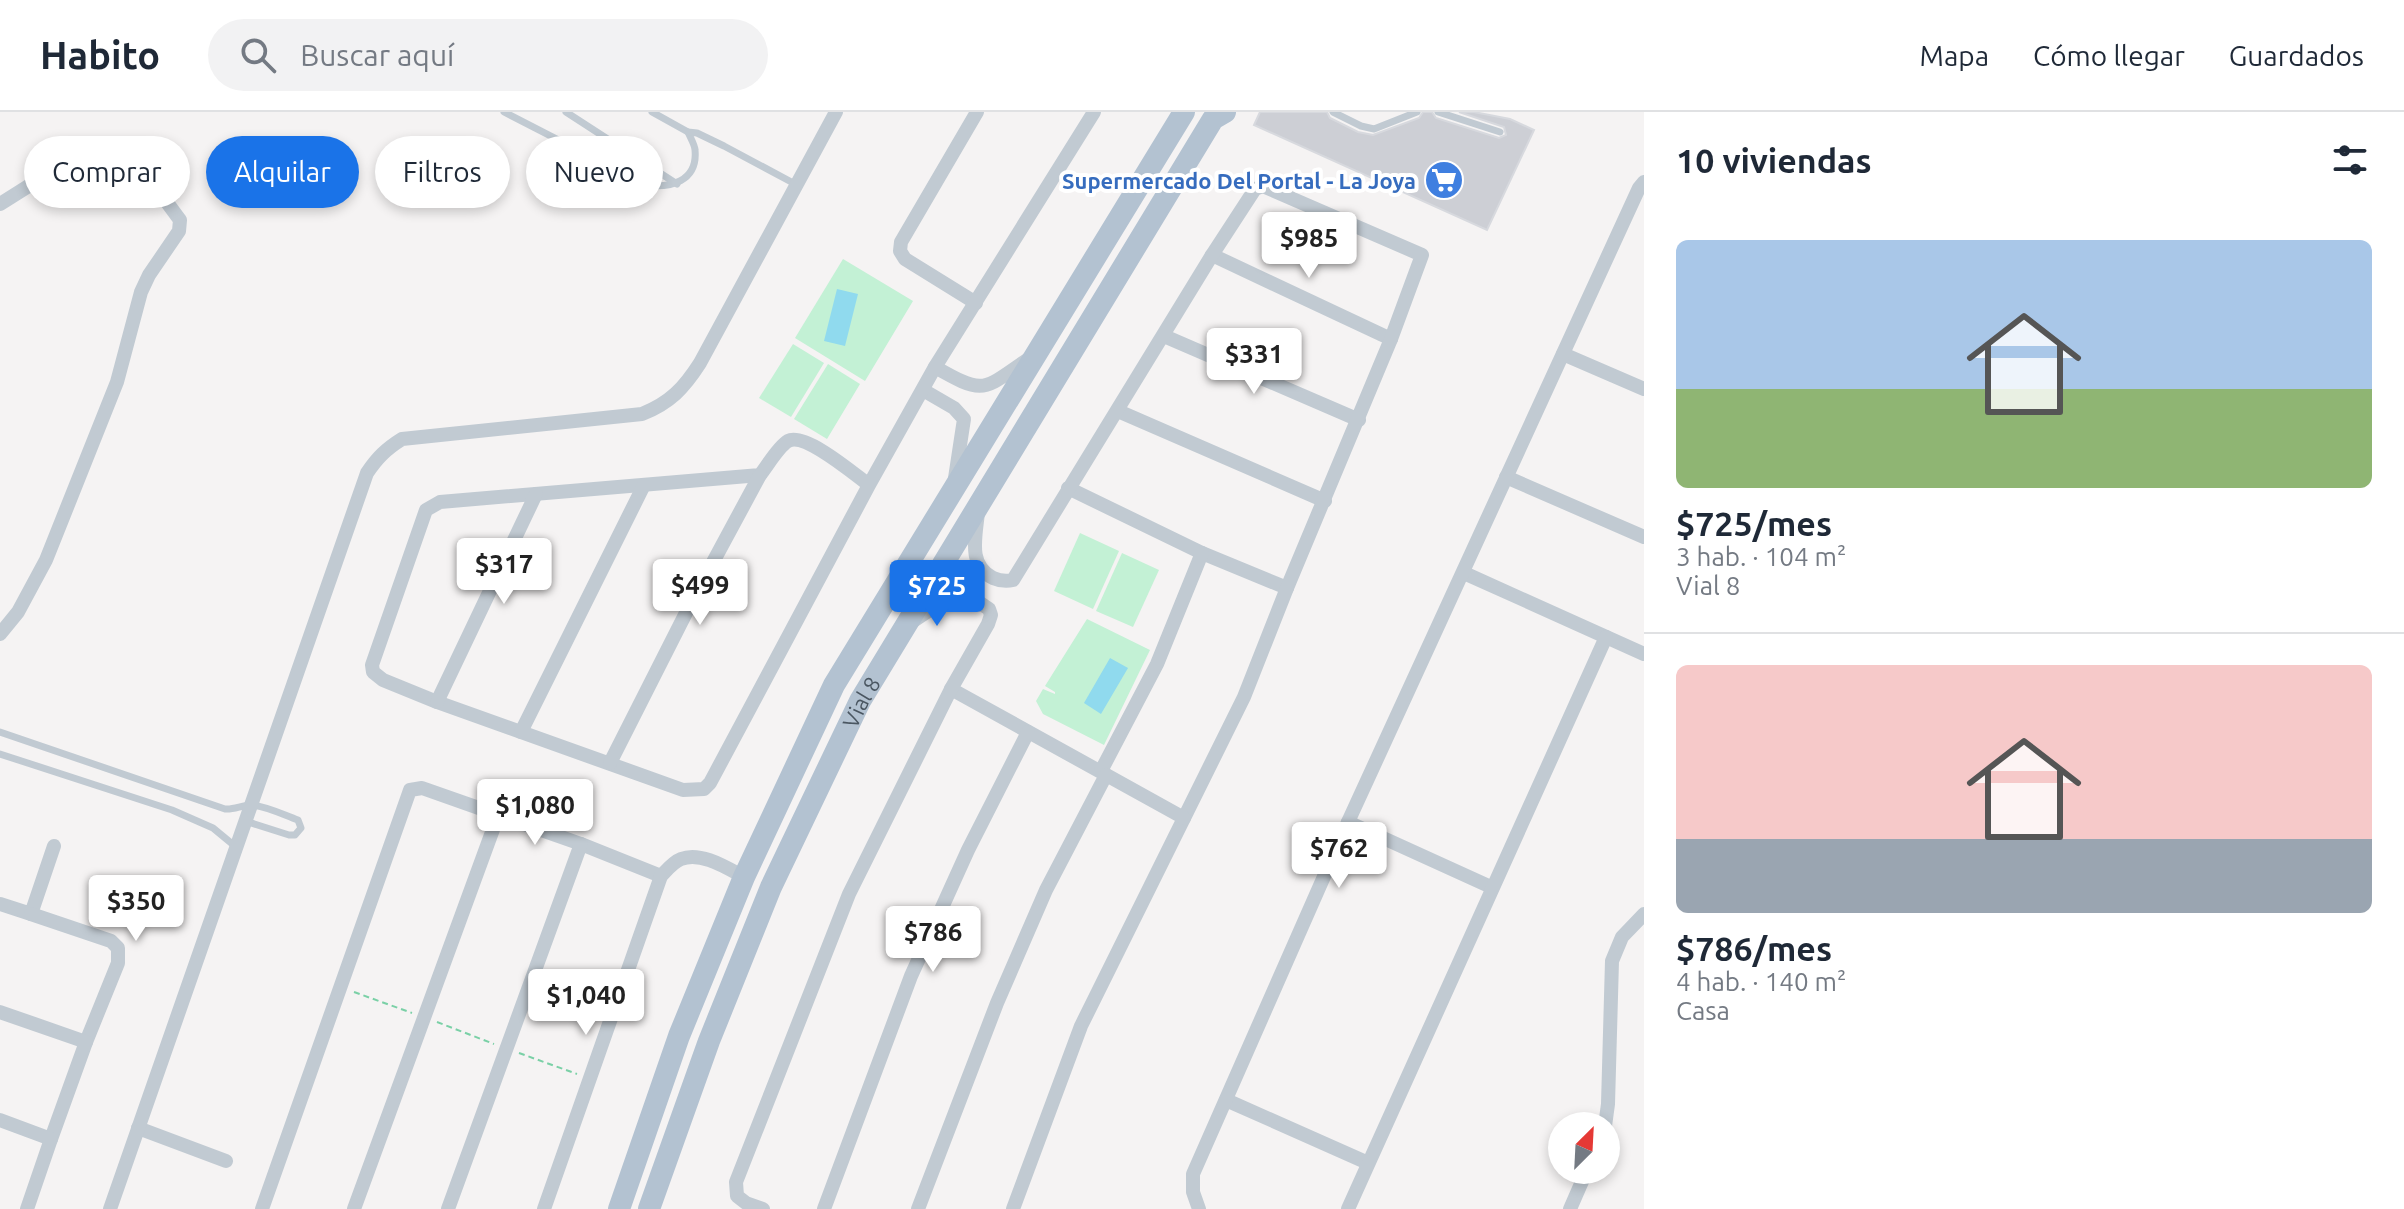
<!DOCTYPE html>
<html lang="es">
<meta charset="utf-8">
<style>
body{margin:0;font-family:Ubuntu,sans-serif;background:#f2f2f3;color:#1f2937;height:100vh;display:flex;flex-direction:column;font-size:30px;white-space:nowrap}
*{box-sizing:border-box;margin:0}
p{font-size:26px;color:#747a83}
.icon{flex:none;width:44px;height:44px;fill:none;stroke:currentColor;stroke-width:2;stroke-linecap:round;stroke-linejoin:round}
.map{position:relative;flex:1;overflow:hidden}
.sheet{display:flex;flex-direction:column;background:#fff;width:760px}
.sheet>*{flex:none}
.hud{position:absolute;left:24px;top:24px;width:760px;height:72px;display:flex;gap:16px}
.needle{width:52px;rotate:24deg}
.tools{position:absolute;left:1548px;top:1000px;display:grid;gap:16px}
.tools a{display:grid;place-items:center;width:72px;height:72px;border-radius:50%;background:#fff;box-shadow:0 4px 12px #0003;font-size:40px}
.price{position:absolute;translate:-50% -68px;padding:0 18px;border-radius:8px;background:#fff;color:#222;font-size:26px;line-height:52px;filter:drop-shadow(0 2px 4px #0008)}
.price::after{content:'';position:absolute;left:50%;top:48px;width:24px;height:18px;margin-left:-12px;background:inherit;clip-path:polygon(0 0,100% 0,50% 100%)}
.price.active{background:#1a73e8;color:#fff}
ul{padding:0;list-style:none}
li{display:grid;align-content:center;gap:16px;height:424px;padding:0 32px}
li+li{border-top:2px solid #e0e1e3}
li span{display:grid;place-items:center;height:248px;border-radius:12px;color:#555}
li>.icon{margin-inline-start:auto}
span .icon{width:144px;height:144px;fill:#fffc;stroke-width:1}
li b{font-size:34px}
h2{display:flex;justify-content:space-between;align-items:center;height:96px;padding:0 32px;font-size:34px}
.chip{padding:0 28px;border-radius:36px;background:#fff;box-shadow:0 4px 12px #0003;font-size:28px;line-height:72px}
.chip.active{background:#1a73e8;color:#fff}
header{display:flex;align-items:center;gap:48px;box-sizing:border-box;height:112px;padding:0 40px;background:#fff;border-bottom:2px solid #e0e1e3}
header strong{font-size:38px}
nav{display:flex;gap:44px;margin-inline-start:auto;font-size:28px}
.search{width:560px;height:72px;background:#f2f2f3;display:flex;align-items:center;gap:20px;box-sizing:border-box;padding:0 28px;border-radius:44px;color:#747a83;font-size:30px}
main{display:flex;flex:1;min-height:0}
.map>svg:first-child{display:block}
</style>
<header>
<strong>Habito</strong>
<div class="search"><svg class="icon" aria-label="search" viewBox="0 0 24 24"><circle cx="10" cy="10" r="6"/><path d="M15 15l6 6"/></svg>Buscar aquí</div>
<nav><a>Mapa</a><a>Cómo llegar</a><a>Guardados</a></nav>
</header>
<main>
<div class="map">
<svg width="1644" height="1097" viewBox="0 0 1644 1097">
<rect width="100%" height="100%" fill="#f5f3f3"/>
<g fill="#c3f1d5">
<polygon points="843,147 913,189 865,269 795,226"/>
<polygon points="793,232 824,251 791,305 759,286"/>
<polygon points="828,252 860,272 827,327 794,307"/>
<polygon points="1080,421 1119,439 1093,497 1054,479"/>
<polygon points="1122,441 1159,458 1133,515 1096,499"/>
<polygon points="1087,507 1150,538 1104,633 1043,602 1036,589 1043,577 1055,582 1055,580 1045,574"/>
</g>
<g fill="#90daee">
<polygon points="837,177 858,182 845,234 824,229"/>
<polygon points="1110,546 1128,556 1101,602 1084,591"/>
</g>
<polygon fill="#cdcfd5" stroke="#d7d9de" stroke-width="2" points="1260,0 1327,0 1330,6 1358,20 1373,23 1419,6 1423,0 1432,0 1436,6 1499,26 1506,23 1504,15 1459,0 1474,0 1510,7 1534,18 1487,118 1254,13"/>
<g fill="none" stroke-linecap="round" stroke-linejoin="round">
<g stroke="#7ad0a6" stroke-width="2" stroke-dasharray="6 4" stroke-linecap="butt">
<polyline points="354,880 412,901"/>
<polyline points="437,910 494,932"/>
<polyline points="519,941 577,962"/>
</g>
<g stroke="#c1cad2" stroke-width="7">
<path d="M504 0 646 73C670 76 698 70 695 38 695 33 690 25 688 20"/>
<polyline points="566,0 677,72"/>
<polyline points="652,0 688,20 697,21 724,34 797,73"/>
<polyline points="1333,0 1361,14 1374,17 1417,0"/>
<polyline points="1438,0 1500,20"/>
<path d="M0 620 225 697C234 698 242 693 252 693 266 694 284 703 298 708L301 716 295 723H289L245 709"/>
<polyline points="0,642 172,698 213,716 236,735"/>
</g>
<g stroke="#c1cad2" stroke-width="14">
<path d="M0 92 81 41C133 35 152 71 180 108L179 119 149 163 141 180 117 270 46 448 18 500 0 522"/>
<polyline points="1212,143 1391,227"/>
<polyline points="976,191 905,147 900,139 901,130 977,0"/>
<polyline points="1164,224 1359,308"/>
<polyline points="1563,242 1644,277"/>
<path d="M935 255C987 285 983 277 1030 246"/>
<polyline points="923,278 954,296 964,307 955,366"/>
<polyline points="1118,299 1325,389"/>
<polyline points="1506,365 1644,425"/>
<path d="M869 373C854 362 805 320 788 329 778 335 768 353 760 363L440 390 426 398 372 553 373 560 383 568 437 590 683 678 704 677 710 671 869 373 935 255 1094 0"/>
<polyline points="1068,376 1202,441 1287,476"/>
<path d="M978 400C976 424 967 453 993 466 1000 469 1005 470 1013 468L1212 143 1255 77 1263 74 1422 143 1391 227 1287 476 1244 585 1081 914 1013 1097"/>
<polyline points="1464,461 1644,542"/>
<polyline points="963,485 980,456"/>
<polyline points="951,577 1184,706"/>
<polyline points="437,590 536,382"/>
<polyline points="521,620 644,373"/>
<polyline points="610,651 691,491 760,363"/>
<polyline points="1101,659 1157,552 1202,441"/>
<polyline points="1348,710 1491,775"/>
<polyline points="0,792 31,802 54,734"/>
<polyline points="31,802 111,829 118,836 118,851 86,930"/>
<polyline points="0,900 86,930 51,1027"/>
<polyline points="1226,988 1368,1051"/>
<polyline points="0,1008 51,1027 27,1097"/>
<polyline points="1605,1014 1608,992 1612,849 1622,825 1644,802"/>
<polyline points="138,1016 226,1049"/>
<path d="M110 1097 367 361C377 346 386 337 402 327L642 302C670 291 684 276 700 251L836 0"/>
<polyline points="262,1097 410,678 422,676 581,732 661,764"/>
<polyline points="354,1097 499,701"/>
<polyline points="448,1097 581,732"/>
<path d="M544 1097 661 764C666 759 673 750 681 747 701 739 727 756 744 765"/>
<path d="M763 1097 746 1091 737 1084 736 1070 849 782 951 577 988 512 991 503 989 497C984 494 978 489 972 486 952 479 925 502 910 511"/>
<polyline points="824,1097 911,864 968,738 1028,620"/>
<polyline points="918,1097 997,891 1046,778 1106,663"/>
<polyline points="1199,1097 1193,1080 1193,1062 1348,710 1639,76 1644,70"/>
<polyline points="1348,1097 1606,525"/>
<polyline points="1570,1097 1587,1058"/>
</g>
<g stroke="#b3c2d1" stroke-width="22">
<polyline points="619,1097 679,924 744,765 834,573 1184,0"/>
<path id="s1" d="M649 1097 709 929 771 775 860 589 1213 7 1225 0"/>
</g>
</g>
<defs>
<symbol id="supermarket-disc" viewBox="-11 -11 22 22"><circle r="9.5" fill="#3f7fe0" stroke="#fff"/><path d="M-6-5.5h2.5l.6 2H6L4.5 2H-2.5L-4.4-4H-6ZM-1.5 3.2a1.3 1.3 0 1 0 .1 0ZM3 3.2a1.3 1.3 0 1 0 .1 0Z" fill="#fff"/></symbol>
</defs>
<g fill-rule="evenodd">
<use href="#supermarket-disc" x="1422" y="46" width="44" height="44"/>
</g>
<g text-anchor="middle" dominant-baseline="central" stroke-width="8" stroke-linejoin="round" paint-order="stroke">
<g font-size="22" font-weight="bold" fill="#366cbe" stroke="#fff" text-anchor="end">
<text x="1416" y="68">Supermercado Del Portal - La Joya</text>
</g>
<g font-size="22" fill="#4a5661" stroke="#fff">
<text stroke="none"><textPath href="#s1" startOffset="550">Vial 8</textPath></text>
</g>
</g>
</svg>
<div class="tools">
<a><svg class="needle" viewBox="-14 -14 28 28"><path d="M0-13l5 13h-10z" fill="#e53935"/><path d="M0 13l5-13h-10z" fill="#747a83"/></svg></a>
</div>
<b class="price" style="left:1309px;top:168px">$985</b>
<b class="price" style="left:1254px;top:284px">$331</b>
<b class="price" style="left:504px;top:494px">$317</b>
<b class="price" style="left:700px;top:515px">$499</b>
<b class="price active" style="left:937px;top:516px">$725</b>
<b class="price" style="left:535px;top:735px">$1,080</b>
<b class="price" style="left:1339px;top:778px">$762</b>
<b class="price" style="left:136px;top:831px">$350</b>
<b class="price" style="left:933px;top:862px">$786</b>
<b class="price" style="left:586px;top:925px">$1,040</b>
<div class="hud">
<a class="chip">Comprar</a>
<a class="chip active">Alquilar</a>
<a class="chip">Filtros</a>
<a class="chip">Nuevo</a>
</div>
</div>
<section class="sheet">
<h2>10 viviendas<svg class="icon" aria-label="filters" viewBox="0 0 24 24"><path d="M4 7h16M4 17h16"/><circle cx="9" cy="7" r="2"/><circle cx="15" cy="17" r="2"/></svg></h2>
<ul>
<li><span style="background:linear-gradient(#a9c7e8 60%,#8fb573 0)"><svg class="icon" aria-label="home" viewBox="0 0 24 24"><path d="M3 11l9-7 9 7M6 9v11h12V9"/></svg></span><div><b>$725/mes</b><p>3 hab. · 104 m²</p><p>Vial 8</p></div></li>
<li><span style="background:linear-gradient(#f6c9c9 70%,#9aa5b1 0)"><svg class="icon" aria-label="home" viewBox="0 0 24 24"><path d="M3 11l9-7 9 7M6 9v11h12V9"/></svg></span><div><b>$786/mes</b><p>4 hab. · 140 m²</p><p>Casa</p></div></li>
</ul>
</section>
</main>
